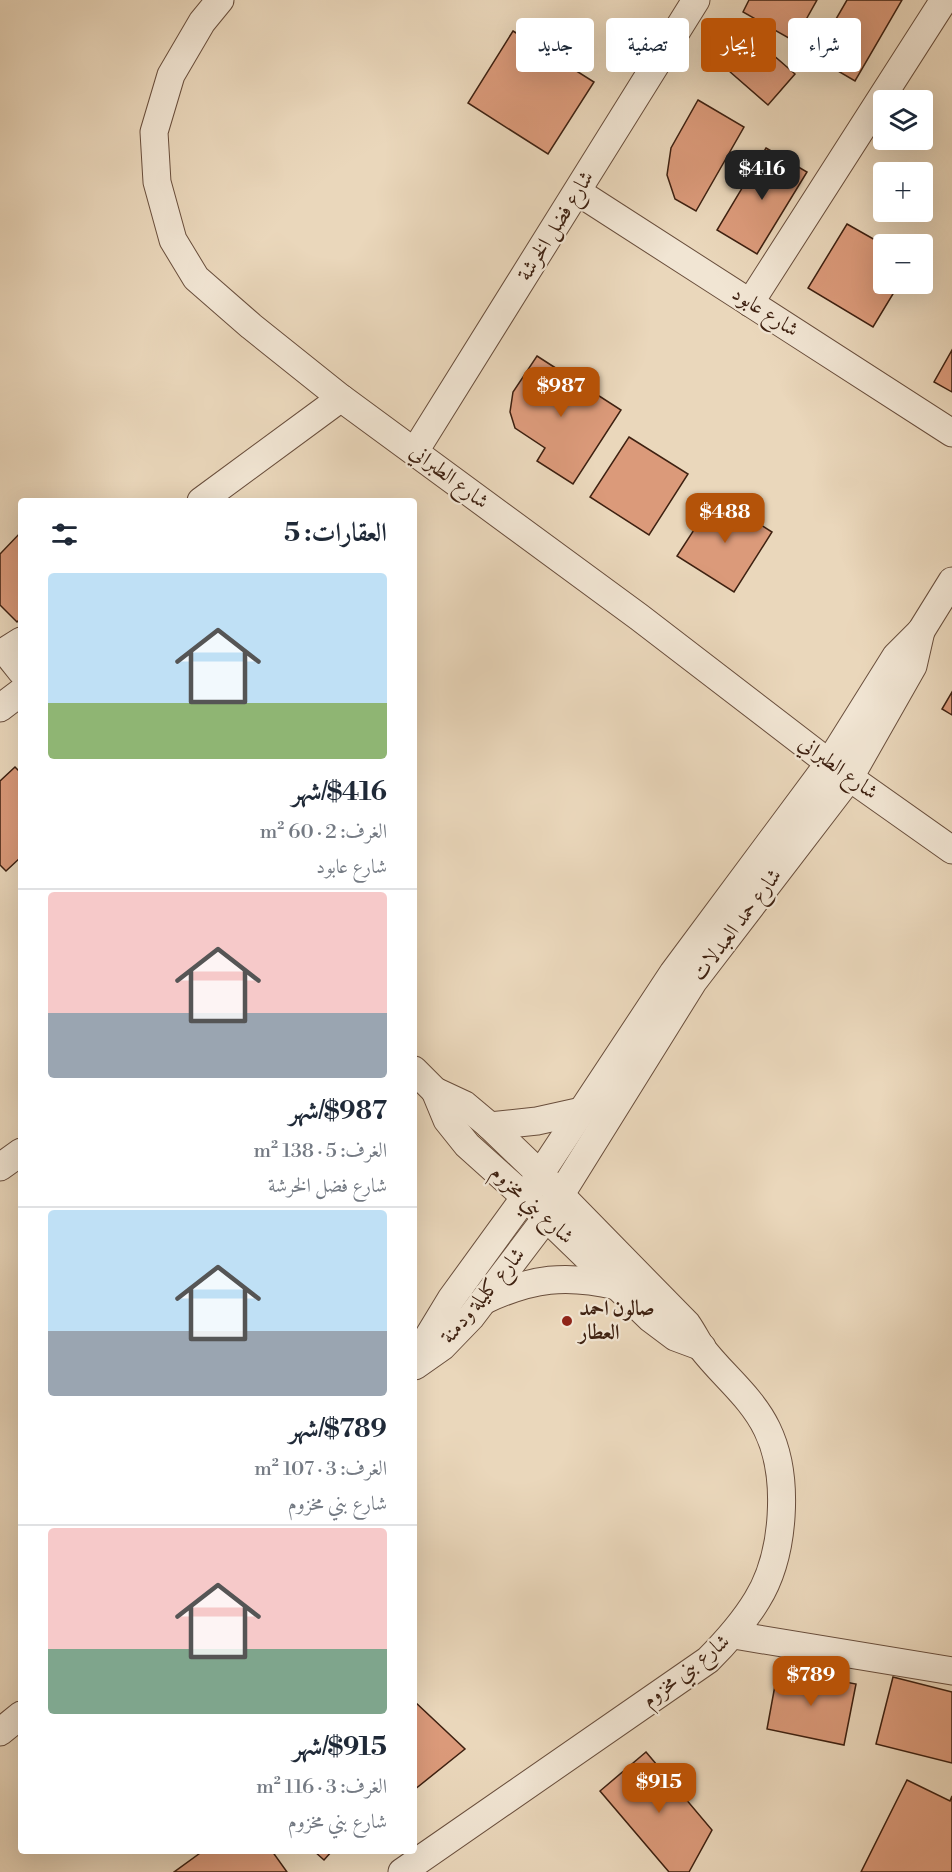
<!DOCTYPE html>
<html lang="ar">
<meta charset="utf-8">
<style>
body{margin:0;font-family:"Libre Bodoni",Amiri,serif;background:#f6f6f7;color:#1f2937;direction:rtl;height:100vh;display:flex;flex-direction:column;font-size:22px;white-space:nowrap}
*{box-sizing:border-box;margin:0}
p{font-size:20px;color:#747a83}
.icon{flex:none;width:33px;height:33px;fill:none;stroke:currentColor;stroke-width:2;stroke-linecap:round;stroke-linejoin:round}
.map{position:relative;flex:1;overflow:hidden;direction:ltr}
.side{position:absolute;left:18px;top:498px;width:399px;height:1356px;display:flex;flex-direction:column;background:#fff;border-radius:6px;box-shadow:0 6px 24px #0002;direction:rtl}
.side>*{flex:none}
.top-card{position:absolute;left:435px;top:18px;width:426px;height:54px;direction:rtl;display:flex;gap:12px}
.fabs{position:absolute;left:873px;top:90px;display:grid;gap:12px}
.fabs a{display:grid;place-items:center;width:60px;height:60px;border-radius:6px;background:#fff;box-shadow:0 6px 24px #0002;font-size:30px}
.price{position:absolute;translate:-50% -51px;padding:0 14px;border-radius:12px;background:#b45309;color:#fff;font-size:20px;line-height:39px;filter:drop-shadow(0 2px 3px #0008)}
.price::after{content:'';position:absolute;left:50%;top:36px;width:18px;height:14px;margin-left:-9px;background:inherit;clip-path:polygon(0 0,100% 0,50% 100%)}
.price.selected{background:#222;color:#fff}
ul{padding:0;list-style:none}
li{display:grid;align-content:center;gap:12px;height:318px;padding:0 30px}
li+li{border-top:2px solid #e0e1e3}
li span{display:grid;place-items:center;height:186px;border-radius:6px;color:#555}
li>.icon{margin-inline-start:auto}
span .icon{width:108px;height:108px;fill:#fffc;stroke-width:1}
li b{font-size:26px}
h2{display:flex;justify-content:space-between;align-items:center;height:72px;padding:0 30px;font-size:26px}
.chip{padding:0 21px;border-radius:6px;background:#fff;box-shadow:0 6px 24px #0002;font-size:21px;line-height:54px}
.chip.selected{background:#b45309;color:#fff}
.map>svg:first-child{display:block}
</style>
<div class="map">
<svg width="952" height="1872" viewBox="0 0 952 1872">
<rect width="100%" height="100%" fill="#ead7bb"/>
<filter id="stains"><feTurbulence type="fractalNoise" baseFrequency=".00333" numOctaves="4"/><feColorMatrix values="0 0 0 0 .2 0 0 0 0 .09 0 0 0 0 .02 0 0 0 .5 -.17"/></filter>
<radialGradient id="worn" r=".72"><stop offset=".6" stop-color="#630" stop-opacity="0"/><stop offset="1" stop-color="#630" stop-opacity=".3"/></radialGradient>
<g fill="#db9a7a" stroke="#3e2111" stroke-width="1.5">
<polygon points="749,0 817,0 794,41 743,12"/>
<polygon points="847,0 902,0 855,81 814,57"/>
<polygon points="513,31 594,82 548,154 468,103"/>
<polygon points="748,33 795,74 768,105 721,64"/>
<polygon points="698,100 744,127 696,211 675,199 667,175 671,148"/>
<polygon points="766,148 807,172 757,254 717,230"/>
<polygon points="847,224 884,245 884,284 899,284 873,327 808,288"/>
<polygon points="952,350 952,392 934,382"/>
<polygon points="537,356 621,410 573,484 537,461 545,448 515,428 510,412 513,392"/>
<polygon points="629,437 688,474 649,535 590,497"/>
<polygon points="716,496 772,532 734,592 677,556"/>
<polygon points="21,532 21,618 17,622 0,605 0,554"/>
<polygon points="952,692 952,715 942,709"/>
<polygon points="15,767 21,773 21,857 6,871 0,865 0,781"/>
<polygon points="778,1669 856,1684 844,1745 767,1729"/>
<polygon points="893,1677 952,1692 952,1763 876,1744"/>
<polygon points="414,1701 465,1749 414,1790"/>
<polygon points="646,1752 712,1830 689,1872 669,1872 600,1791"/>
<polygon points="907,1780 950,1801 952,1796 952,1872 861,1872"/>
<polygon points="203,1851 272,1851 287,1872 174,1872"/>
<polygon points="314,1851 332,1851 324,1860"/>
</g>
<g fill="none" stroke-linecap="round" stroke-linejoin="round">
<defs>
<g id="minor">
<polyline points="220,0 202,22 171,75 154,132 157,182 173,240 196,278 251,326 341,398 639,617 829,763 952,850"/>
<polyline points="578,192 952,433"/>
<polyline points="750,303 944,0"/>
<polyline points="415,451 696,0"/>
<polyline points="201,501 341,398"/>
<polyline points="21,641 5,651 21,671"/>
<polyline points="0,708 21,692"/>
<polyline points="435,1091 447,1120 467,1145 525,1197 651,1319 675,1337 702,1347"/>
<polyline points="490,1126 537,1121 582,1111"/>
<polyline points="0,1167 21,1152"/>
<path d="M485 1300C532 1278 566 1274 617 1286"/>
<polyline points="414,1360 451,1299 525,1197 673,973 829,763 896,656 921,631 952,581"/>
<polyline points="415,1366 442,1347 471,1317 546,1218 693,982 850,777 913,666 921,631"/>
<polyline points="734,1635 952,1671"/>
<polyline points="0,1732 21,1715"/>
<path d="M402 1872 708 1660C727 1641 743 1623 757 1600 785 1555 790 1476 767 1429 751 1396 722 1375 701 1347 696 1339 692 1331 687 1324L540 1174 490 1126 465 1105 435 1091 414 1070"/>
</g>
</defs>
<use href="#minor" stroke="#694e3c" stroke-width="29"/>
<use href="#minor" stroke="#f1e5d3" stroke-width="27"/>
</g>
<circle fill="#8f2418" stroke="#f1e5d3" stroke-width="2" cx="567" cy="1321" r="6"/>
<g text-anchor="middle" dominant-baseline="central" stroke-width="4.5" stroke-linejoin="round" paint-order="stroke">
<g font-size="21" fill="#3e2111" stroke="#f1e5d3">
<text transform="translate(556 226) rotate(-58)">شارع فضل الخرشة</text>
<text transform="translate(765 312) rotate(33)">شارع عابود</text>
<text transform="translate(449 477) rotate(37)">شارع الطبراني</text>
<text transform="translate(838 768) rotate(36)">شارع الطبراني</text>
<text transform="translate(737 925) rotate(-53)">شارع حمد العبدلات</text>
<text transform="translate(532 1205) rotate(43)">شارع بني مخزوم</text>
<text transform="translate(483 1296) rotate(-50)">شارع كليلة ودمنة</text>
<text transform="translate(686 1671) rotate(-38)">شارع بني مخزوم</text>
</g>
<g font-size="21" font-weight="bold" fill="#3e2111" stroke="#f1e5d3" text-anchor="start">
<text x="579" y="1309">صالون احمد<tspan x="579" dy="24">العطار</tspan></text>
</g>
</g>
<rect width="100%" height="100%" filter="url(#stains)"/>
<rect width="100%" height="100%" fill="url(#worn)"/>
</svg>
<div class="fabs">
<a><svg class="icon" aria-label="layers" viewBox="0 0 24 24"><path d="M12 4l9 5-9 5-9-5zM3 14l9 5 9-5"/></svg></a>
<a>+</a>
<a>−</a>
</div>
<b class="price selected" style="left:762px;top:201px">$416</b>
<b class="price" style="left:561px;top:418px">$987</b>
<b class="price" style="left:725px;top:544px">$488</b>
<b class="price" style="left:811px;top:1707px">$789</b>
<b class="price" style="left:659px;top:1814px">$915</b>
<div class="top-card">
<a class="chip">شراء</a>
<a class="chip selected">إيجار</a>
<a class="chip">تصفية</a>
<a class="chip">جديد</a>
</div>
<section class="side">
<h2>العقارات: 5<svg class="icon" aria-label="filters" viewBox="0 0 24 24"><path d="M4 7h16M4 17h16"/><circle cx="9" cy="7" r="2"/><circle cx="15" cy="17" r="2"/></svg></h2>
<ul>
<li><span style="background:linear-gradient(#bfe0f5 70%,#8fb573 0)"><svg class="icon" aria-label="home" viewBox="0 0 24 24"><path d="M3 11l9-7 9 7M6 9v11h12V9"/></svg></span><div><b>$416/شهر</b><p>الغرف: 2 · 60 m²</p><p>شارع عابود</p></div></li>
<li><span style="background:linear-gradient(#f6c9c9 65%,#9aa5b1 0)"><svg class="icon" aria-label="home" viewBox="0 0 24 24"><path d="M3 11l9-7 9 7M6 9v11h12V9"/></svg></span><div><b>$987/شهر</b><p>الغرف: 5 · 138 m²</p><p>شارع فضل الخرشة</p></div></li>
<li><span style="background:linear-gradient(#bfe0f5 65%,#9aa5b1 0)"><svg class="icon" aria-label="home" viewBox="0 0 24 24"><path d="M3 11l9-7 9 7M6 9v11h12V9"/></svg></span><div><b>$789/شهر</b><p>الغرف: 3 · 107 m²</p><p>شارع بني مخزوم</p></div></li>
<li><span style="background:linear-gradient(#f6c9c9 65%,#7fa58c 0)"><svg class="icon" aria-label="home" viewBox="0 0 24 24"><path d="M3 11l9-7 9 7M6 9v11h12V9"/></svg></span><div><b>$915/شهر</b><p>الغرف: 3 · 116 m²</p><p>شارع بني مخزوم</p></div></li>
</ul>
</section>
</div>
